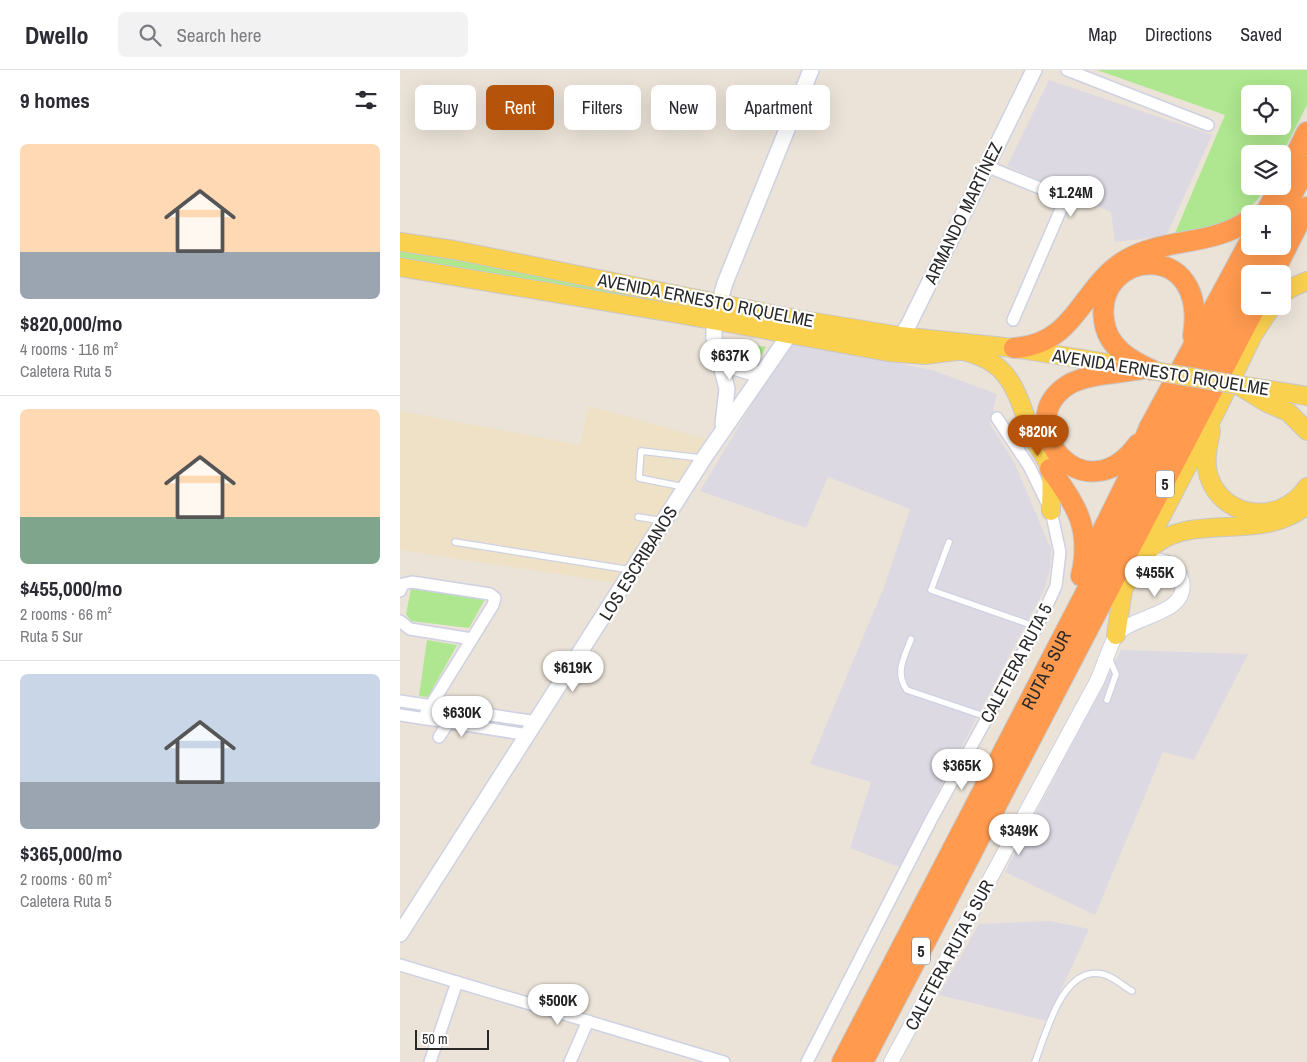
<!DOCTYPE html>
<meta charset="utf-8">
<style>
body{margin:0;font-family:"Archivo Narrow",sans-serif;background:#f2f2f3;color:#2b2b33;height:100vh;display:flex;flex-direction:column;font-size:19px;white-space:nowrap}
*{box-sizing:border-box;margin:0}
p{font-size:16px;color:#7c7c81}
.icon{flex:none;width:28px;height:28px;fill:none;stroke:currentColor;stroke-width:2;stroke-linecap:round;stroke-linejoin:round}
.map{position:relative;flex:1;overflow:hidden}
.panel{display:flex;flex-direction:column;background:#fff;width:400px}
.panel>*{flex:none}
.hud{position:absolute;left:15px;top:15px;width:475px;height:45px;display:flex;gap:10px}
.tools{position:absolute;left:841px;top:15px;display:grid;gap:10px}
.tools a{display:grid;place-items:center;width:50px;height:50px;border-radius:8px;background:#fff;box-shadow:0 5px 20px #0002;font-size:25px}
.scale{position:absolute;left:15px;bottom:12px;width:74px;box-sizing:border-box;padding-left:5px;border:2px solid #282828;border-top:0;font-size:14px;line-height:18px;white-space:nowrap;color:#282828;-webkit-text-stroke:4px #fff;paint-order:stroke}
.price{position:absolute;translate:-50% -42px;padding:0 11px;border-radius:18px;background:#fff;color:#222;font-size:16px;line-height:32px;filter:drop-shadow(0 1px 2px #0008)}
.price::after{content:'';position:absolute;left:50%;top:30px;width:15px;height:11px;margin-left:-8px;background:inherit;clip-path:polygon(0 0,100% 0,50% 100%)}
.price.on{background:#b45309;color:#fff}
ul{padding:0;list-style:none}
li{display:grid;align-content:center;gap:10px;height:265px;padding:0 20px}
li+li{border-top:1px solid #e1e1e2}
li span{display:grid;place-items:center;height:155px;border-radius:8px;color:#555}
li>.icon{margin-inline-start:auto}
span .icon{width:90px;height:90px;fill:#fffc;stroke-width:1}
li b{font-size:21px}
h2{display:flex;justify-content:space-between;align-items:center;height:60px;padding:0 20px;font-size:21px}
.chip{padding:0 18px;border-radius:8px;background:#fff;box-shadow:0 5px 20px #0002;font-size:18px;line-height:45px}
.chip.on{background:#b45309;color:#fff}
header{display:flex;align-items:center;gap:30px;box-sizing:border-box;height:70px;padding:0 25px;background:#fff;border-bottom:1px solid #e1e1e2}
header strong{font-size:24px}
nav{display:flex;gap:28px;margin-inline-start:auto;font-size:18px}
.search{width:350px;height:45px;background:#f2f2f3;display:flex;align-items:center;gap:12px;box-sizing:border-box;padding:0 18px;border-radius:8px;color:#7c7c81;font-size:19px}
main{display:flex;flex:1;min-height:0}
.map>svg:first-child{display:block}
</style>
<header>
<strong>Dwello</strong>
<div class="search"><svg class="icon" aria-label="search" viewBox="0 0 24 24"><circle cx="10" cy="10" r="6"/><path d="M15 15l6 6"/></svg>Search here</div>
<nav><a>Map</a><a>Directions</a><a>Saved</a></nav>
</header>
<main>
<section class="panel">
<h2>9 homes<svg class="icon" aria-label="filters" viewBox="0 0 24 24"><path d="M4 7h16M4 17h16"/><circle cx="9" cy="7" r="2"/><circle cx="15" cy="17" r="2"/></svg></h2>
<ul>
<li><span style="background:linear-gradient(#ffd9b3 70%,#9aa5b1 0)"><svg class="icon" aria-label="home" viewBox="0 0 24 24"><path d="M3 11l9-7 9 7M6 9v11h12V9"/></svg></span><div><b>$820,000/mo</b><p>4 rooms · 116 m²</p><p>Caletera Ruta 5</p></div></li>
<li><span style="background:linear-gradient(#ffd9b3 70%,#7fa58c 0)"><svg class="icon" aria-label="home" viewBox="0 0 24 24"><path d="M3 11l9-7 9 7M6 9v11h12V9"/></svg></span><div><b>$455,000/mo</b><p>2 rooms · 66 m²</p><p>Ruta 5 Sur</p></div></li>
<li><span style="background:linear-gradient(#c9d6e8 70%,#9aa5b1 0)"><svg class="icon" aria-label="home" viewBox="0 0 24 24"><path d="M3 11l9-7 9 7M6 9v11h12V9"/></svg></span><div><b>$365,000/mo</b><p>2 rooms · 60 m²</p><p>Caletera Ruta 5</p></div></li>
</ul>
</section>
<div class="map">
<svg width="907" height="992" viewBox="0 0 907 992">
<rect width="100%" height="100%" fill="#ebe3d8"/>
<g fill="#dcd9e3">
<polygon points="649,10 812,65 766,166 715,172 711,142 607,96"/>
<polygon points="390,271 532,300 597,324 590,354 614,392 651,479 650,499 644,520 534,729 502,798 450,778 471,712 410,694 484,517 510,439 428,407 406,458 300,421"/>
<polygon points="721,580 848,584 794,690 763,682 695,845 605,802"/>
<polygon points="650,851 689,859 647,951 539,925 579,854"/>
</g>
<polygon fill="#efe1c5" points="189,336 309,370 218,513 0,480 0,341 180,375"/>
<g fill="#aee78f" fill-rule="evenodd">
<path d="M697 0H907V35L882 84H850V116H866C848 152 807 160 773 168L825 45ZM850 24H882V56H850Z"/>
<polygon points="0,181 40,185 312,238 310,244 0,193"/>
<polygon points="328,271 366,277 354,297 336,287"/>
<polygon points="11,519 85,529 69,558 11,551 6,544"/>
<polygon points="27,570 57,575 28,627 19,626"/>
</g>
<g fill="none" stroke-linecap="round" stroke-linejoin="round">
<defs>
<g id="service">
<polyline points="284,417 239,408 241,381 301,388"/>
<polyline points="238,447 264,451"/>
<polyline points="55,472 231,500"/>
<polyline points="549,472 531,520 637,557"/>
<path d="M511 569C505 586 494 603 507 620L587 647"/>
<polyline points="707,630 716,604 708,586"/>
<path d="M635 992C646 964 662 896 702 904 713 906 723 916 732 921"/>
</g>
<g id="minor">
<polyline points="667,0 808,55"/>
<polyline points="586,96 657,125 661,131 661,139 613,250"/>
<polyline points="0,521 3,514 12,512 90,524 95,528 93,535 23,648"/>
<polyline points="0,551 10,559 72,569"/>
<polyline points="0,631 137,652"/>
<polyline points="0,645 129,665"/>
<polyline points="39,667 52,647"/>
<polyline points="0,895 324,992"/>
<polyline points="30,992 57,912"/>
<polyline points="170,992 188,951"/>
<polyline points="407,992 531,750 637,557 656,516 660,482 651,441 629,396 597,348"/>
</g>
<path id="tertiary" d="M491 992 697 611C701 602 712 571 716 565 732 545 789 545 782 511 780 503 773 495 765 492 753 488 746 491 736 495"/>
<g id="secondary">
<polyline points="494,275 508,256 634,0"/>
<polyline points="319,283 337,298 360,305"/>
<polyline points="323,354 327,319 314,268 314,251 325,213 411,0"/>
<polyline points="0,864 304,388 389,265 394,254"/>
</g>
<g id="primary">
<polyline points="0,172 54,180 396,249 500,266 614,278 733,297"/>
<polyline points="0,197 279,244 488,282 525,285 564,280"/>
<polyline points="882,224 891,218 907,211"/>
<path d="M558 280C610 290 615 318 631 362 635 375 647 387 650 399 653 412 651 428 651 441"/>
<polyline points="838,315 867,333 888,342 907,361"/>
<polyline points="846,316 907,326"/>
<path d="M811 361C808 376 804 391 809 407 824 451 883 454 907 417"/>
<path d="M743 486C785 435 857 477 907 435"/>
<polyline points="716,565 723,520 815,343 853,265 872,236"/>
</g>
<g id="motorway">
<polyline points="882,112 907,62"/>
<polyline points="865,144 880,116"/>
<polyline points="882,144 907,96"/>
<polyline points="851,204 865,176"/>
<polyline points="873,204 907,137"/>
<path d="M614 278C676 274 680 219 724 191 763 167 813 177 850 149"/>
<path d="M752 300C730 290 707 277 704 250 694 180 809 166 793 266"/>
<path d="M738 374C684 448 608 353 668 315 685 304 721 303 742 299"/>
<path d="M650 399C677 435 692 460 681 506"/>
<polyline points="696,474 729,407 749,358 850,171"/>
<path id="s1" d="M442 992 850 206"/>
<polyline points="463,992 856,236"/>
</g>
</defs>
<use href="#service" stroke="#cdd1e2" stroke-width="8"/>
<use href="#minor" stroke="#cdd1e2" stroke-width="14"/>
<use href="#tertiary" stroke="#cdd1e2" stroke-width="16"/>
<use href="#secondary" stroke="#cdd1e2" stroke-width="18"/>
<use href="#primary" stroke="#c7c7c7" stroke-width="20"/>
<use href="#motorway" stroke="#c7c7c7" stroke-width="22"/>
<use href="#service" stroke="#fff" stroke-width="5.5"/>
<use href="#minor" stroke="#fff" stroke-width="11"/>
<use href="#tertiary" stroke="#fff" stroke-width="14"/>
<use href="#secondary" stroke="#fff" stroke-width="15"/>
<use href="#primary" stroke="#fad04f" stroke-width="18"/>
<use href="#motorway" stroke="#ff9a4f" stroke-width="20"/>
<defs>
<polyline id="primary-bridge" points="755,301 838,315"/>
</defs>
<use href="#primary-bridge" stroke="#c7c7c7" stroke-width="20" stroke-linecap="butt"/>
<use href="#primary-bridge" stroke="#fad04f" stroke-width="18"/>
</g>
<g text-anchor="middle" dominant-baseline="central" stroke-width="4.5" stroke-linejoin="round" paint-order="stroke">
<g fill="#fff" stroke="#686868" stroke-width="1">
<rect x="756" y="400.5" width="18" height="27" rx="4"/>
<rect x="512" y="867.5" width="18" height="27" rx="4"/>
</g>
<g font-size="16" font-weight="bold" fill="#282828">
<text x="765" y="414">5</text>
<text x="521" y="881">5</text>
</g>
<g font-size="18" fill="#282828" stroke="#fff">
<text transform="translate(563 143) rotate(-64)">ARMANDO MARTÍNEZ</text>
<text transform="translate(306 230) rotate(11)">AVENIDA ERNESTO RIQUELME</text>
<text transform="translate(761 302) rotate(9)">AVENIDA ERNESTO RIQUELME</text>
<text transform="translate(238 493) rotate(-58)">LOS ESCRIBANOS</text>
<text transform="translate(616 593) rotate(-62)">CALETERA RUTA 5</text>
<text stroke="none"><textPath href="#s1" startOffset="442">RUTA 5 SUR</textPath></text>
<text transform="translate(549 885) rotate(-62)">CALETERA RUTA 5 SUR</text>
</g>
</g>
</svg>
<div class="tools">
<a><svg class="icon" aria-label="locate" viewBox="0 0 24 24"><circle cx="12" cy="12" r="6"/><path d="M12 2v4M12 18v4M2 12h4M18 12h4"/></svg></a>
<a><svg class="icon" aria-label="layers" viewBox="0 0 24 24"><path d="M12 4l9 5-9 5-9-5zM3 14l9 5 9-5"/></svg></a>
<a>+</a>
<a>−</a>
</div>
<div class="scale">50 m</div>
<b class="price" style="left:671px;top:148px">$1.24M</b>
<b class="price" style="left:330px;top:311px">$637K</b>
<b class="price on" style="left:638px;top:387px">$820K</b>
<b class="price" style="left:755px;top:528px">$455K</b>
<b class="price" style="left:173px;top:623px">$619K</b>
<b class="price" style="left:62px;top:668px">$630K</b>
<b class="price" style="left:562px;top:721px">$365K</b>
<b class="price" style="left:619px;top:786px">$349K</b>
<b class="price" style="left:158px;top:956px">$500K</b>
<div class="hud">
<a class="chip">Buy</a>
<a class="chip on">Rent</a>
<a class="chip">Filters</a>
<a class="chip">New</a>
<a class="chip">Apartment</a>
</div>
</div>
</main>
